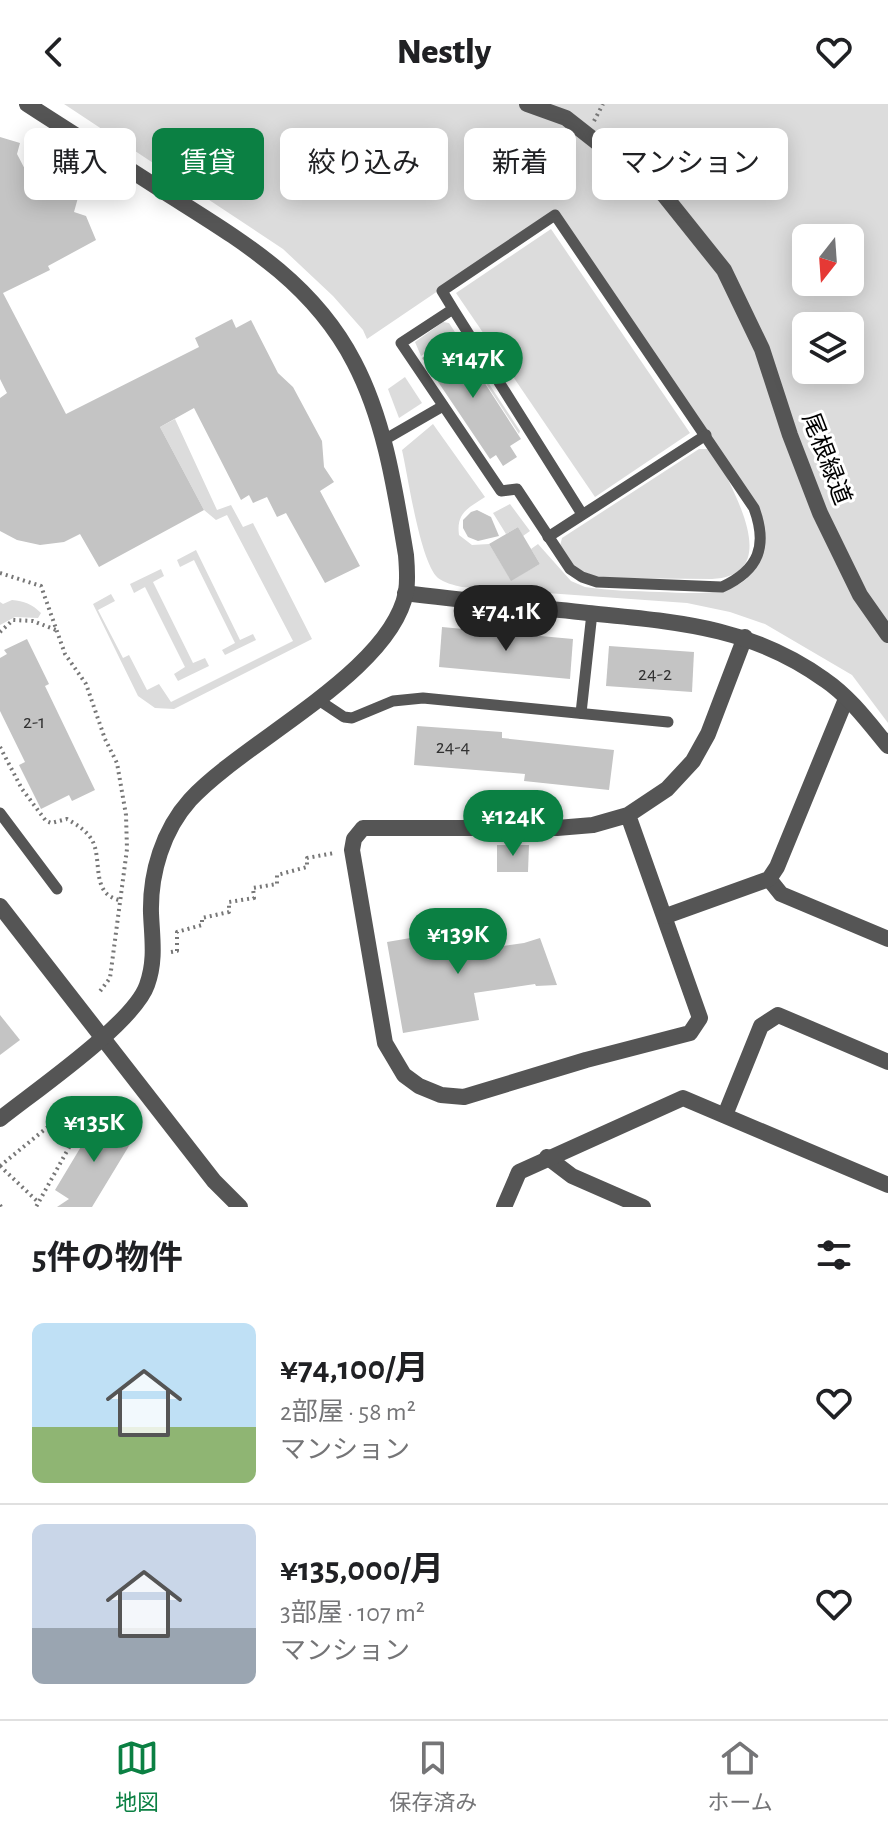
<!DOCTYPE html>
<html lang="ja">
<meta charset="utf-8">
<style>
body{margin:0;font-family:"Alegreya Sans","Noto Sans JP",sans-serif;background:#f6f6f6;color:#202124;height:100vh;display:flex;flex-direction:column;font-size:30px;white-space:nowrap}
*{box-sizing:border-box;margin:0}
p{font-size:26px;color:#757577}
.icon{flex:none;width:44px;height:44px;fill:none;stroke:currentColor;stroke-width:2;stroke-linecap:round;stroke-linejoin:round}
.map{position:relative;height:1103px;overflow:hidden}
.panel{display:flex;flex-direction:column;background:#fff;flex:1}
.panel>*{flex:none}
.hud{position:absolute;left:24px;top:24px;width:840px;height:72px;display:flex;gap:16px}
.needle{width:52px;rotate:197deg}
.tools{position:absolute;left:792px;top:120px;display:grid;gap:16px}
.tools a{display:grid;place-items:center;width:72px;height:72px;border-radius:12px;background:#fff;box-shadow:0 4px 20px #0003;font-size:40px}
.price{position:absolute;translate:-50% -68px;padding:0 18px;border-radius:28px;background:#0b8043;color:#fff;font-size:26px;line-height:52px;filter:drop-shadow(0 2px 4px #0008)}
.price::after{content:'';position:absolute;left:50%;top:48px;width:24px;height:18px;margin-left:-12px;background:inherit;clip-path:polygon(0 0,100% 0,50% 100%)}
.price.selected{background:#222;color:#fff}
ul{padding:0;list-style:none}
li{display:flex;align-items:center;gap:24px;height:200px;padding:0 32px}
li+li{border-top:2px solid #e0e0e0}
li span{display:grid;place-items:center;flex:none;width:224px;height:160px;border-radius:12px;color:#555}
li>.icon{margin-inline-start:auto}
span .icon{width:96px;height:96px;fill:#fffc;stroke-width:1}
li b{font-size:34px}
h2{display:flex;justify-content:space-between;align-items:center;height:96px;padding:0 32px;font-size:34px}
.tag{padding:0 28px;border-radius:12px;background:#fff;box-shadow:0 4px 20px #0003;font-size:28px;line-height:72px}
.tag.selected{background:#0b8043;color:#fff}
header{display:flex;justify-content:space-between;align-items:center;height:104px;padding:0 32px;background:#fff;font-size:36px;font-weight:800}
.dock{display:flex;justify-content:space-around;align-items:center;height:112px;border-top:2px solid #e0e0e0;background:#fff;font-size:22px;color:#757577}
.dock a{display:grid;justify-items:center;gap:4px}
.dock .selected{color:#0b8043}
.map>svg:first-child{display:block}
</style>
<header><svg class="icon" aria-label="back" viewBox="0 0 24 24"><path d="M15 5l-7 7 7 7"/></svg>Nestly<svg class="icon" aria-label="heart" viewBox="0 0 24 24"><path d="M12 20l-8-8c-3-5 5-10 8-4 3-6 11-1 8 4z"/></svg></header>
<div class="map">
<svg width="888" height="1103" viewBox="0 0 888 1103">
<rect width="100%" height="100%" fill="#fff"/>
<g fill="#dcdcdc" fill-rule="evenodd">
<path d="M64 0H888V619L852 571 765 520 730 508 687 499 462 483C453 481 445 479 438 474 420 458 408 372 402 346L433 320 485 393C468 404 456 409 459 431L472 441 489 440 511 476 540 460 531 445 538 440 571 477 585 483C610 487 635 487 659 488 712 490 761 496 763 428L556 107 367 235 363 226 333 192 283 145ZM806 134H850V178H806ZM806 222H850V266H806Z"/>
<polygon points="551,125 690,329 595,393 456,189"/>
<polygon points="443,218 449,219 520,327 519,330 454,231 421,252 415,238"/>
<polygon points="405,273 422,299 399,314 388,285"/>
<polygon points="175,315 217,406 231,401 243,423 253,419 312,535 174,605 155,604 138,592 93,500 111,490 115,497 98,506 123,554 129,551 147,586 159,580 171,598 293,537 227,411 216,416 204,406 160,323"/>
<path d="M699 345H707L715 349C732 386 785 471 712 475L598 474 575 465 560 442 562 434Z"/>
<polygon points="510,400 530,427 523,432 518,423 506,430 493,409"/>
<polygon points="196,446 240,536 253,530 256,536 225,551 222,546 235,539 194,456 180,463 177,456"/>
<polygon points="161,465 164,472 153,478 193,559 205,554 209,562 178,577 174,570 185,563 145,483 134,489 130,480"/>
<path d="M12 496C24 497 32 500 41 509L38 514 15 513 0 521V498L3 500Z"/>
</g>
<g fill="#c4c4c4">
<polygon points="0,33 20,39 17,50 29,73 79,90 74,108 86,112 96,136 48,162 50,166 3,189 66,310 199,243 195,234 232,215 236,224 251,216 278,269 293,283 322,337 324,363 334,378 320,387 360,462 325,479 286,409 277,413 267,393 253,399 249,391 241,396 194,304 160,323 204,406 99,463 80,430 64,438 40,441 17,436 0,427 0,294 7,289 0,275"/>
<polygon points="455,233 521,335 510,342 517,353 503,362 496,351 490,355 422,254"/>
<polygon points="477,406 491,413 499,432 478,437 468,433 463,424 463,416 471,408"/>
<polygon points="518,423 540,460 511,477 489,440"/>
<polygon points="442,523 573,535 570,575 439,563"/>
<polygon points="27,535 49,580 45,582 95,686 72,697 69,691 41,705 19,661 25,658 0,607 0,554 7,550 4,546"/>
<polygon points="609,542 694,548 692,588 606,582"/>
<polygon points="417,622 502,628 502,634 614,646 609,686 524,677 525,670 414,661"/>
<polygon points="497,741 529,741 528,768 497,768"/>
<polygon points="463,825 467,847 524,839 540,834 557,881 536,882 535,880 474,889 479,916 403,929 387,838"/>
<polygon points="0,911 20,936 0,951"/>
<polygon points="100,1011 135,1032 92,1103 57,1103 69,1095 55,1086"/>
</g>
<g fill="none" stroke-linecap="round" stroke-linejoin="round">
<g stroke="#777" stroke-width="4" stroke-dasharray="2 4" stroke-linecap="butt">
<polyline points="594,17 603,0"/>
<polyline points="0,469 41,482 65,550 86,580 105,635 117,659 126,711 127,745 110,874 98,890"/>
<polyline points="0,528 13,516 33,517 56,526"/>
<path d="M0 643 22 685 46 717 51 719 67 715C77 721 86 726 92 736 103 756 90 789 119 796"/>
<polyline points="171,848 177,847 177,828 202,821 202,814 229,808 229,798 254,794 253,784 277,780 277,771 307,763 307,754 334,749"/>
<polyline points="0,1062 71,1004 83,1007 85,1012 82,1020 36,1103"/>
<polyline points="0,1062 38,1098"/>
<polyline points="0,1101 1,1103"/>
</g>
<g stroke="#555" stroke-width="11">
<path d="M453 205 401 239 501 387 517 385 570 465 582 473 597 478 722 483C759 466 768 442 754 404L555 111 442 187 453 205 582 410"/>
<polyline points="384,336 443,302"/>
<polyline points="548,433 706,331"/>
<polyline points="317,595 344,613 352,614 393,597 423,594 668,618"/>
<polyline points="581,609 592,509"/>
<polyline points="0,709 57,785"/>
</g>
<polyline stroke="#555" stroke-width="16" points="527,0 566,14 664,91 724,166 762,245 790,331 820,409 860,491 888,531"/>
<g stroke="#555" stroke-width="16">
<polyline points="628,711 700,914 690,929 586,956 464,993 441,991 419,982 404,971 385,939 352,746 354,735 363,724 557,724 593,721 628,711 667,685 693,657 708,630 745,533"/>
<polyline points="769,775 781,790 888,835"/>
<polyline points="666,812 769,775 777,763 846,595"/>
<polyline points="725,1011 761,922 778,911 888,958"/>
<polyline points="547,1053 572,1072 643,1103"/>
<polyline points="504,1103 519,1068 683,994 888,1081"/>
</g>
<g stroke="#555" stroke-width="16">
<path d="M405 489C466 497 527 502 588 509 676 518 750 522 825 576 850 593 869 619 888 642"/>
<polyline points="0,802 214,1077 240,1103"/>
<path d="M0 1015C35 987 134 919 147 881 156 856 152 834 151 809 150 769 163 726 190 696 244 637 391 568 406 488 408 476 407 463 406 451 395 386 385 317 354 258 312 177 240 136 166 89 120 59 73 30 27 0"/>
</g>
</g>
<g text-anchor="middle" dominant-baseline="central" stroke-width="6" stroke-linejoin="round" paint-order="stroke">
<g font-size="20" fill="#313131">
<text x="655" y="570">24-2</text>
<text x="34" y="618">2-1</text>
<text x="453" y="643">24-4</text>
</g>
<g font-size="24" fill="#000" stroke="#fff">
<text transform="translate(826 355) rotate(69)">尾根緑道</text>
</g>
</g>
</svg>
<div class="tools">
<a><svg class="needle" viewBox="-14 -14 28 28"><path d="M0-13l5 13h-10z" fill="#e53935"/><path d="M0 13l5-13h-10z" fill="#757577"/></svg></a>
<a><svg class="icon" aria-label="layers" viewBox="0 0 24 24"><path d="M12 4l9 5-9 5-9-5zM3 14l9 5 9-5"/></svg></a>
</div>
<b class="price" style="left:473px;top:296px">¥147K</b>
<b class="price selected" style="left:506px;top:549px">¥74.1K</b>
<b class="price" style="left:513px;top:754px">¥124K</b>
<b class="price" style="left:458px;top:872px">¥139K</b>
<b class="price" style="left:94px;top:1060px">¥135K</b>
<div class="hud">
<a class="tag">購入</a>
<a class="tag selected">賃貸</a>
<a class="tag">絞り込み</a>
<a class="tag">新着</a>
<a class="tag">マンション</a>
</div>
</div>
<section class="panel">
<h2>5件の物件<svg class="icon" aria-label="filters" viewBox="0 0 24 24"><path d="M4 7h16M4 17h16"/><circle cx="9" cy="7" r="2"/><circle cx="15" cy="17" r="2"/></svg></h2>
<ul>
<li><span style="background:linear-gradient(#bfe0f5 65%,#8fb573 0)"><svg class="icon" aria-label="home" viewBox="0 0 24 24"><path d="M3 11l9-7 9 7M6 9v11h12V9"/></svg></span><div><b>¥74,100/月</b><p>2部屋 · 58 m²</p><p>マンション</p></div><svg class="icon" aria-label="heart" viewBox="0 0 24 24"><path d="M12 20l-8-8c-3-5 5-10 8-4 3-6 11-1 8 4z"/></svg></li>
<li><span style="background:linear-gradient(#c9d6e8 65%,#9aa5b1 0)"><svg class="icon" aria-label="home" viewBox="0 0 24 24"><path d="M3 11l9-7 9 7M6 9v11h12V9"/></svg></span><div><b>¥135,000/月</b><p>3部屋 · 107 m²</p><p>マンション</p></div><svg class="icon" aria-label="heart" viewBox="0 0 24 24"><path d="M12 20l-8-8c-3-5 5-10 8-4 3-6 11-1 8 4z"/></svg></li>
</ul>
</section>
<nav class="dock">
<a class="selected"><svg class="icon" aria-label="map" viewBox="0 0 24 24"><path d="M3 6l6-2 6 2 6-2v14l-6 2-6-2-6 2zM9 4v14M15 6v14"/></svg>地図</a>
<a><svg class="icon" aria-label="saved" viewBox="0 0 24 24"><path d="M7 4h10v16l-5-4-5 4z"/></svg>保存済み</a>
<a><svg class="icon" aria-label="home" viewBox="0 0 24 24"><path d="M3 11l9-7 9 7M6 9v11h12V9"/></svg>ホーム</a>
</nav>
